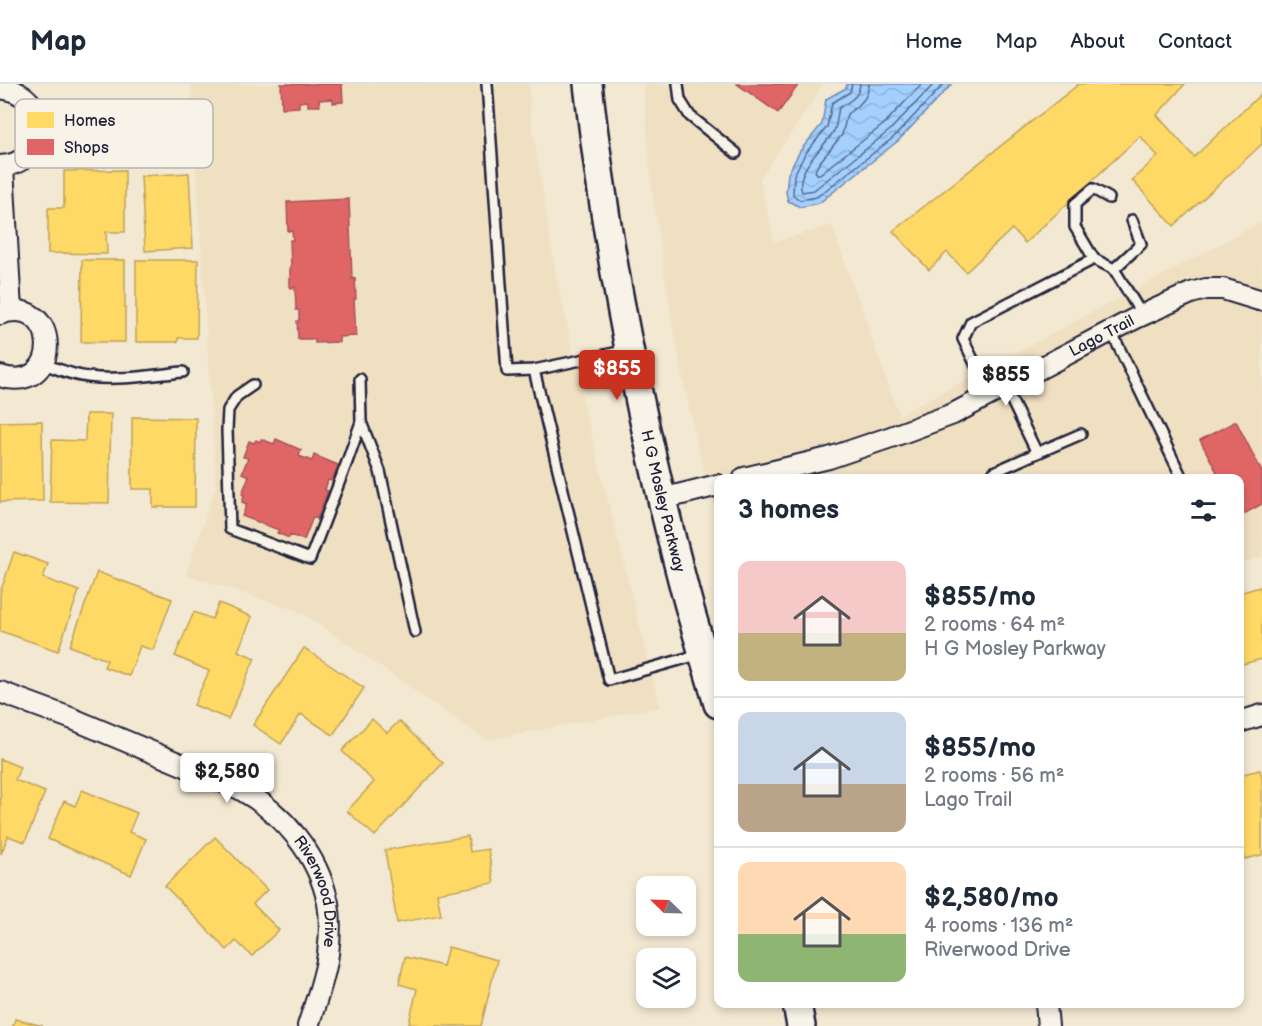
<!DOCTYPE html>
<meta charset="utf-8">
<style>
body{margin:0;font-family:"Balsamiq Sans",sans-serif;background:#f2f2f3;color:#1f2937;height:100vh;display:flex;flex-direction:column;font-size:22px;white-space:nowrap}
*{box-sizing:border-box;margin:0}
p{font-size:20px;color:#747a83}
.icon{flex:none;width:33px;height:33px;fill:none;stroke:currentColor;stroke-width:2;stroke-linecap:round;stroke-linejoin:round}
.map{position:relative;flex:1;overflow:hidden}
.sheet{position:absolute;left:714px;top:390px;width:530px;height:534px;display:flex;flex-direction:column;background:#fff;border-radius:12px;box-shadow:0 3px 9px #0003}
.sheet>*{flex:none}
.needle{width:39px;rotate:293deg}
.fabs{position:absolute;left:636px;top:792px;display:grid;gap:12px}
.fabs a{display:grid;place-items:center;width:60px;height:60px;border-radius:12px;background:#fff;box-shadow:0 3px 9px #0003;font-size:30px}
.price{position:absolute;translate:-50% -51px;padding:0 14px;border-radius:6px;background:#fff;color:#222;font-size:20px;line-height:39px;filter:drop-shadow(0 2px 3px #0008)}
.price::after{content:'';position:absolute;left:50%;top:36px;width:18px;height:14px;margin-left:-9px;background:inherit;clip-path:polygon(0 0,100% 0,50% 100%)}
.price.selected{background:#c8321e;color:#fff}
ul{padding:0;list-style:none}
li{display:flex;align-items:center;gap:18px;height:150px;padding:0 24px}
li+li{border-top:2px solid #e0e1e3}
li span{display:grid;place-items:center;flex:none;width:168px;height:120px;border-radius:12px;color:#555}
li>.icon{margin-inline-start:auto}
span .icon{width:72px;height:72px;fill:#fffc;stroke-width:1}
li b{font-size:26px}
h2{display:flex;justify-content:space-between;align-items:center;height:72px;padding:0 24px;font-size:26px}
header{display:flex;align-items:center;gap:36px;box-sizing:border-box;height:84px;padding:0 30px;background:#fff;border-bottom:2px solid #e0e1e3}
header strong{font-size:28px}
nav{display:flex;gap:33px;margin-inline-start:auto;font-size:21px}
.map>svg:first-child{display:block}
</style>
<header>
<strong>Map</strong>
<nav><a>Home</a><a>Map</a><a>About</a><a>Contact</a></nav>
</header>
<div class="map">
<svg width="1262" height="942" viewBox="0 0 1262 942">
<defs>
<pattern id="water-waves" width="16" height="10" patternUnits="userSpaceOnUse" patternTransform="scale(1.5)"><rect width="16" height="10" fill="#a3d0fe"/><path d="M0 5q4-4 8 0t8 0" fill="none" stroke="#8cb2db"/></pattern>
</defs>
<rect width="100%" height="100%" fill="#f3e8d2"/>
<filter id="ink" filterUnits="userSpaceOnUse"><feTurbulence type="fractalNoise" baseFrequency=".0167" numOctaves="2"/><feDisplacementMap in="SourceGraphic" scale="12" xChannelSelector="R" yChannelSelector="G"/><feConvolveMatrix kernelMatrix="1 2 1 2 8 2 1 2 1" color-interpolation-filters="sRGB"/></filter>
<g filter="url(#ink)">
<g fill="#f0e0c2">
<polygon points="191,0 529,0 530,27 555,185 585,325 660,623 486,656 301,528 186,491 216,402"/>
<polygon points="643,0 824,0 760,95 774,158 832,141 899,331 1262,138 1262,473 1239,479 1239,394 718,394 718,437 695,353 672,239 652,107"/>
</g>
<polygon fill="url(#water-waves)" stroke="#6f8ab0" stroke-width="1.5" points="847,0 952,0 898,57 819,119 800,123 788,117 786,108 788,90 800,67 822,40 826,15 846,4"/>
<g fill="#ffd966" stroke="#bda259" stroke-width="1.5">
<polygon points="1079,0 1185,0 1157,31 1194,73 1262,9 1262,60 1174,142 1132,96 1158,72 1140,52 1025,159 1012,145 966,188 947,168 929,186 893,147"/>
<polygon points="125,86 125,148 106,148 107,170 48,169 48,124 64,124 64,87"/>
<polygon points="189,89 193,164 145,167 141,92"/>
<polygon points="82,176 125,176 125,258 81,258"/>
<polygon points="136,176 198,176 197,254 178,254 178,258 136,258"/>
<polygon points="86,330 111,330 109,419 50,418 52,356 85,357"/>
<polygon points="132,333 196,334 195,423 153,423 153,405 132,405"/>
<polygon points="42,337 43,417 0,418 0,338"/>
<polygon points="14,468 48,480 43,494 79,507 58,567 0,547 0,509"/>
<polygon points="97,488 172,515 153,566 140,562 129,592 104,583 107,576 70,562"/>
<polygon points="1260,503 1262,511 1262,575 1239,581 1239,509"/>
<polygon points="219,519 252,533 238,567 255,574 228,635 194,621 209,587 175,572 194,528 212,535"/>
<polygon points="304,564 364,604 333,651 301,630 281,660 253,641"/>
<polygon points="372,635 387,649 399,637 443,679 375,752 347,727 374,698 342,667"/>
<polygon points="0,675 20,683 15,696 45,708 25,758 8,752 1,770"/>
<polygon points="1260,686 1262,695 1262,771 1245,775 1239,756 1239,691"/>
<polygon points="82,706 137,729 129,748 146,755 131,791 48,755 64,717 75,722"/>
<polygon points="468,752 470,768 488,765 494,799 437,809 441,831 397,839 385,766"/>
<polygon points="215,753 267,806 253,820 279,846 252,872 236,857 227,866 165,802"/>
<polygon points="448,863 497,876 481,942 421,942 409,939 417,905 399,900 405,873 443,882"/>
<polygon points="15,935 43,942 13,942"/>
</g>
<g fill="#e06666" stroke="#a75259" stroke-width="1.5">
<polygon points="281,0 342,0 343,18 333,19 333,15 319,16 320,22 308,22 308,17 299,18 299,23 282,24"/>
<polygon points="737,0 799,0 778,29"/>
<polygon points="349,115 352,195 355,194 356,215 354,215 356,252 339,253 339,258 315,259 315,255 298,255 297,237 299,237 299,226 296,226 295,203 290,204 290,183 291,183 290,156 293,156 292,147 288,147 287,118"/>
<polygon points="1236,337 1262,388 1262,420 1240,432 1239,394 1220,394 1200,356"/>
<polygon points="261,355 274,360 276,355 301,366 299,372 312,377 314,371 338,381 332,397 328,396 325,406 328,407 317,435 313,433 304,456 290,451 289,454 277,449 279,446 242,432 247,420 242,418 244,411 242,410 249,392 242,389 248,374 243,373 249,357 254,359 256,356 260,358"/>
</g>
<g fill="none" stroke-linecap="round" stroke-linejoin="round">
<g stroke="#566889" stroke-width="1.5">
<polyline points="852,0 850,8 832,19 827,43 805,70 794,91 793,111 800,116 817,113 894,53 944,0"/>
<path d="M860 0C859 14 849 17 839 24 837 31 837 41 834 47 824 64 794 86 802 108L814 106 889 47 934 0"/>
<path d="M869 0C868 16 859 21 847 30L842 51 819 79 815 87 817 90H820L831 81 883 41 922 0"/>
</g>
<defs>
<g id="lane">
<polyline points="487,0 507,287 534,286 628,266"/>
<polyline points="678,0 680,16 690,32 736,69"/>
<polyline points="1094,175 1075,143 1075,120 1093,105 1109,114"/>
<polyline points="1114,185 1141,160 1132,136"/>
<polyline points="1111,247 1182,394"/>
<path d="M42 279C57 285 72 291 88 293 118 297 153 291 183 288"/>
<polyline points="534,286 609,596 701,570"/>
<polyline points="253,301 237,312 228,326 227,346 230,445 310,475 347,378 361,338 360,295"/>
<polyline points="990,310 963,255 971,238 1094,175 1114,185 1142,231"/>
<polyline points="361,338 380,387 415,548"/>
<polyline points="1037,369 1081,350"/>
<polyline points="994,388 1037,369 1005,303"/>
</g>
<g id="street">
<path d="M0 4C54 10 50 80 0 82"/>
<polyline points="39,40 158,34"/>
<polyline points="3,83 11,227"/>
<path d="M0 230C61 209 64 312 0 292"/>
<path id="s1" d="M744 394 829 374 891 353 953 330 1136 234 1191 209 1206 205H1223L1259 216"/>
<polyline points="662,415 718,401"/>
<path id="s2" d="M0 608 73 635 240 705C283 729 318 770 328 819 331 836 330 854 328 870 325 895 315 919 308 942"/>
<polyline points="1239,638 1262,631"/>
<polyline points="1046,920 1048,942"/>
</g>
<g id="secondary">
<path id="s3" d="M588 0C607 171 641 340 685 507 695 545 707 582 718 620"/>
<polyline points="797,920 801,942"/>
</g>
</defs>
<use href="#lane" stroke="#22223b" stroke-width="14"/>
<use href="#street" stroke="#22223b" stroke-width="24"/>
<use href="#secondary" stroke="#22223b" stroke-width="32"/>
<use href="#lane" stroke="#f7f3e8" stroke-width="9"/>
<use href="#street" stroke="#f7f3e8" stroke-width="20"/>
<use href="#secondary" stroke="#f7f3e8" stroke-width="27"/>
</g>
</g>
<g text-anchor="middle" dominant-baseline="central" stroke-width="6" stroke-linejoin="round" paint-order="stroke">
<g font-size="16" fill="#22223b" stroke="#f7f3e8">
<text stroke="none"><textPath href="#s1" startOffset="387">Lago Trail</textPath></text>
<text stroke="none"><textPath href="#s3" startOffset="424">H G Mosley Parkway</textPath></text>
<text stroke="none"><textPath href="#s2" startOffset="393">Riverwood Drive</textPath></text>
</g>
</g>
<rect x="15" y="15" width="198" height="69" rx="9" fill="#f7f3e8" stroke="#b7b4b4" stroke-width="1.5"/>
<rect x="27" y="28" width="27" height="16" fill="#ffd966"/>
<rect x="27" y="55" width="27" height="16" fill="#e06666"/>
<g font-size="16" fill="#22223b">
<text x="64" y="42">Homes</text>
<text x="64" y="69">Shops</text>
</g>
</svg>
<div class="fabs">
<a><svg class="needle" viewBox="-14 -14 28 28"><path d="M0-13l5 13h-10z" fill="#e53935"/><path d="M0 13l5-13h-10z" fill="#747a83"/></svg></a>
<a><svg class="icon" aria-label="layers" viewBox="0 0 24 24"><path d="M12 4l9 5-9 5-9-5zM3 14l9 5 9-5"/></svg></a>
</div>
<b class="price selected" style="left:617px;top:317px">$855</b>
<b class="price" style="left:1006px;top:323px">$855</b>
<b class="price" style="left:227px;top:720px">$2,580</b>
<section class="sheet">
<h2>3 homes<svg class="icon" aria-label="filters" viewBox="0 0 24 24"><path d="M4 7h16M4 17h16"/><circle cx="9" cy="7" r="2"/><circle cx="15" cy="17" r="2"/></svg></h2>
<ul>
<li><span style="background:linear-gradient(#f6c9c9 60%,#c2b280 0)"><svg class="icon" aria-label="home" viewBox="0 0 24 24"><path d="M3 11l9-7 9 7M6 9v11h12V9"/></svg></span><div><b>$855/mo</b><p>2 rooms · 64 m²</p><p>H G Mosley Parkway</p></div></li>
<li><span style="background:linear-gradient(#c9d6e8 60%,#b9a48a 0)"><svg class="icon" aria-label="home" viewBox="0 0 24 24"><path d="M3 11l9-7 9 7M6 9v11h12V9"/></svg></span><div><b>$855/mo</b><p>2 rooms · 56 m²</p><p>Lago Trail</p></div></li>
<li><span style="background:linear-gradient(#ffd9b3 60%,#8fb573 0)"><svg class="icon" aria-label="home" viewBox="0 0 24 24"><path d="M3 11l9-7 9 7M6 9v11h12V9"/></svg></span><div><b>$2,580/mo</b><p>4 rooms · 136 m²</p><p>Riverwood Drive</p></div></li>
</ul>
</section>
</div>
